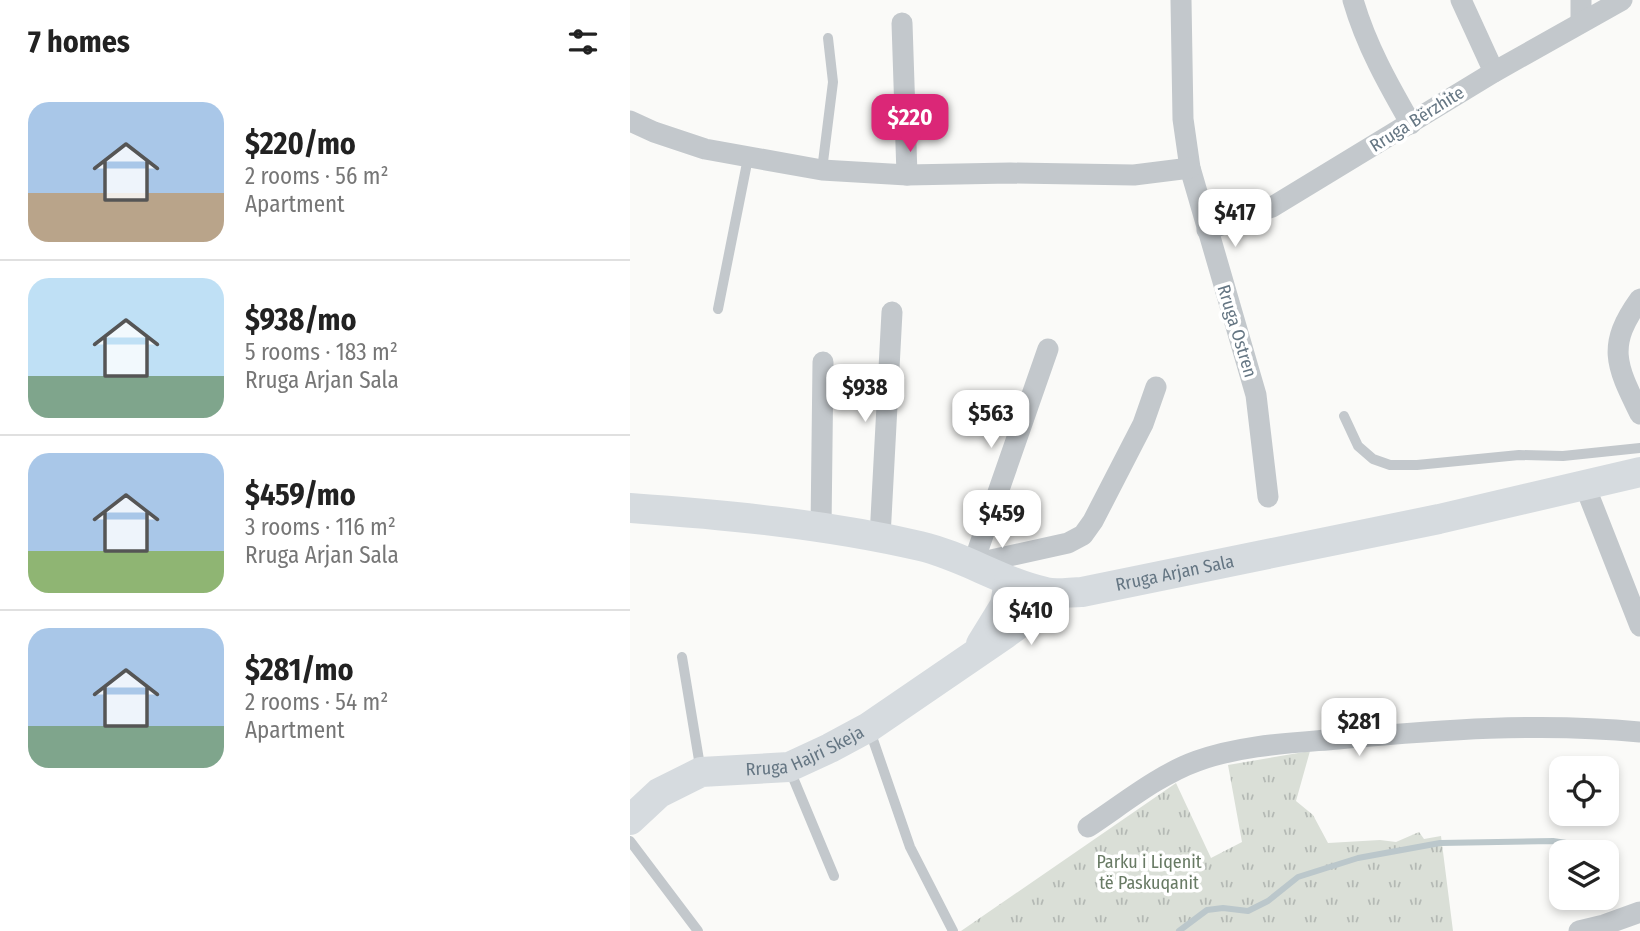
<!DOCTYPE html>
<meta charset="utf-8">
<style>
body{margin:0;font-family:"Fira Sans Condensed",sans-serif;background:#f6f6f6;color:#222;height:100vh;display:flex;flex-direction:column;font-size:26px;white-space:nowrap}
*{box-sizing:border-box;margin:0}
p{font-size:23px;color:#767676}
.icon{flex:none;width:38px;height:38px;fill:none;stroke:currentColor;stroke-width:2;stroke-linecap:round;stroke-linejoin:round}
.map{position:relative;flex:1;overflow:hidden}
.side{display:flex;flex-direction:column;background:#fff;width:630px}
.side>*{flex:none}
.fabs{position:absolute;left:919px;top:756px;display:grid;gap:14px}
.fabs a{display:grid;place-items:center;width:70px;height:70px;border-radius:14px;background:#fff;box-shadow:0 4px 10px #0003;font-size:35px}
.price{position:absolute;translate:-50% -60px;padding:0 16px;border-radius:14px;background:#fff;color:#222;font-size:23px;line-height:46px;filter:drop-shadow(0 2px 4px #0008)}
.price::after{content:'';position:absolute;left:50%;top:42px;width:21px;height:16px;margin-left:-10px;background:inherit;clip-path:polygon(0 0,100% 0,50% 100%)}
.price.current{background:#db2777;color:#fff}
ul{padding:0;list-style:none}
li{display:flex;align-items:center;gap:21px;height:175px;padding:0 28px}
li+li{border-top:2px solid #e0e0e0}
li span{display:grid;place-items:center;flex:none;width:196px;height:140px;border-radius:21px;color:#555}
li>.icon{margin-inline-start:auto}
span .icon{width:84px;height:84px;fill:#fffc;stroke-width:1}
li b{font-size:30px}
h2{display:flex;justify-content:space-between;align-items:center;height:84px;padding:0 28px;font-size:30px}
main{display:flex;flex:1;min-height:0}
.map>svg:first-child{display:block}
</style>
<main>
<section class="side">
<h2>7 homes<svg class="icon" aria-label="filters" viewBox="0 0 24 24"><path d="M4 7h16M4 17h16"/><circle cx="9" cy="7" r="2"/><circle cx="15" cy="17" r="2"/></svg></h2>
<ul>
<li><span style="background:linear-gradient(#a9c7e8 65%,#b9a48a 0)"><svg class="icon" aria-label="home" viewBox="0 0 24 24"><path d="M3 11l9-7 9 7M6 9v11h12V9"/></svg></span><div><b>$220/mo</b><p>2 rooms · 56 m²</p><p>Apartment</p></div></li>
<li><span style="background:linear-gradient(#bfe0f5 70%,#7fa58c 0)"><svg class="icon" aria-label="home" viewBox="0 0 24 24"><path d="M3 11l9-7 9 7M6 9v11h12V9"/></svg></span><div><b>$938/mo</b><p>5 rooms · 183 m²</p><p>Rruga Arjan Sala</p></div></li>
<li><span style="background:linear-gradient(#a9c7e8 70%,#8fb573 0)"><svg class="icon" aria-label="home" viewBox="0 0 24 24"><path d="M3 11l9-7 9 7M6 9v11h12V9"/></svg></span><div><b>$459/mo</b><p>3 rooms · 116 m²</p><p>Rruga Arjan Sala</p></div></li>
<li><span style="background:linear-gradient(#a9c7e8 70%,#7fa58c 0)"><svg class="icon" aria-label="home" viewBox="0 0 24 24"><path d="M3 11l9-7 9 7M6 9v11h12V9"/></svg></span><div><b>$281/mo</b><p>2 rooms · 54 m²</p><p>Apartment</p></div></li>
</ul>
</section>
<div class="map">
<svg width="1010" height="931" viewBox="0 0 1010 931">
<defs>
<pattern id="park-tufts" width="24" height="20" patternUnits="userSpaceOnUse" patternTransform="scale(1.75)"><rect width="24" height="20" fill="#dadfd7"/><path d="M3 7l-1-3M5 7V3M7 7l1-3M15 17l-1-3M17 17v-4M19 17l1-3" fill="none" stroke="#b4b9b4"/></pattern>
</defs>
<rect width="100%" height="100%" fill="#fafaf8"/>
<polygon fill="url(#park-tufts)" points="680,751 666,801 683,815 698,843 750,840 766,842 789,832 794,839 811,836 823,931 331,931 546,783 581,858 612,842 598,765"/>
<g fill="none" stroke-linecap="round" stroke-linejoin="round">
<polyline stroke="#bbc7cb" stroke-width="6" points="549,931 577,910 593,908 618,911 638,901 668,877 728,858 810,843 923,841 976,849"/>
<g stroke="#c3c8cc" stroke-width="10">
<polyline points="192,170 203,82 198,38"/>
<polyline points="88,309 118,158"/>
<polyline points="714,416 728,446 743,459 760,465 787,465 889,455 933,456 1010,448"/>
<polyline points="52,657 71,772"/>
<polyline points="240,731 280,847 323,931"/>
<polyline points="159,768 204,876"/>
<polyline points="0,841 68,931"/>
</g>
<g stroke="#c3c8cc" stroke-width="21">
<polyline points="551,0 553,119 560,168 626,395 638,497"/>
<path d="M723 0C736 45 758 84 781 124"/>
<polyline points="831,0 864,72"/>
<polyline points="951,22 951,0"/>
<polyline points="272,23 277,175"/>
<polyline points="0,121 24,132 75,149 192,170 277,175 380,173 504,175 560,168"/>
<polyline points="577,230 642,207 864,72 992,0"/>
<path d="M1010 299C976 346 986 365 1010 414"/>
<polyline points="955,486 1010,626"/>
<polyline points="191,529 193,362"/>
<polyline points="250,537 262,312"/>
<polyline points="343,564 438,543 453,535 463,521 513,424 526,387"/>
<polyline points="343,564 418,349"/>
<path d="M458 827C493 804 528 775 567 761 611 745 662 743 708 739 809 730 910 722 1010 732"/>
<polyline points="949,931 974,925 1010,912"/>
</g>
<g stroke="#d6dbdf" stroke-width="30">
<path id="s1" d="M0 508C97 515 195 524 290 546 333 556 371 582 415 592 426 595 440 592 452 592L809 519 1010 472"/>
<polyline points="351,644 375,605 379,581"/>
<path id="s2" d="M0 820 29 793 71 772 159 767 200 748 239 727 375 634 400 616 417 593"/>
</g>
</g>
<g text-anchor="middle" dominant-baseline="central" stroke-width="7" stroke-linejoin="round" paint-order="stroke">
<g font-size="18" fill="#657683" stroke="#fff">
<text transform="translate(787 119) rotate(-32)">Rruga Bërzhite</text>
<text transform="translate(607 331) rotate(73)">Rruga Ostren</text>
<text stroke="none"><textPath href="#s1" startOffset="558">Rruga Arjan Sala</textPath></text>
<text stroke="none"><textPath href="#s2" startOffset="194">Rruga Hajri Skeja</textPath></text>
</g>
<g font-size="18" fill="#687a64" stroke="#fff">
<text x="519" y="862">Parku i Liqenit<tspan x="519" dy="21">të Paskuqanit</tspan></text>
</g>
</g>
</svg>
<div class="fabs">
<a><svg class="icon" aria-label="locate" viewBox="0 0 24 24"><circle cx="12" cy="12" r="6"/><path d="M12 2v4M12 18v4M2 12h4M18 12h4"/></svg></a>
<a><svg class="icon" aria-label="layers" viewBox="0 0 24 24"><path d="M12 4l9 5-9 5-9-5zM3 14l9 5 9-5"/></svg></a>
</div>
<b class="price current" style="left:280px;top:154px">$220</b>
<b class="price" style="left:605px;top:249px">$417</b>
<b class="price" style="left:235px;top:424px">$938</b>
<b class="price" style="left:361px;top:450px">$563</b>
<b class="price" style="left:372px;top:550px">$459</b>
<b class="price" style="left:401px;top:647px">$410</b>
<b class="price" style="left:729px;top:758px">$281</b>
</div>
</main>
